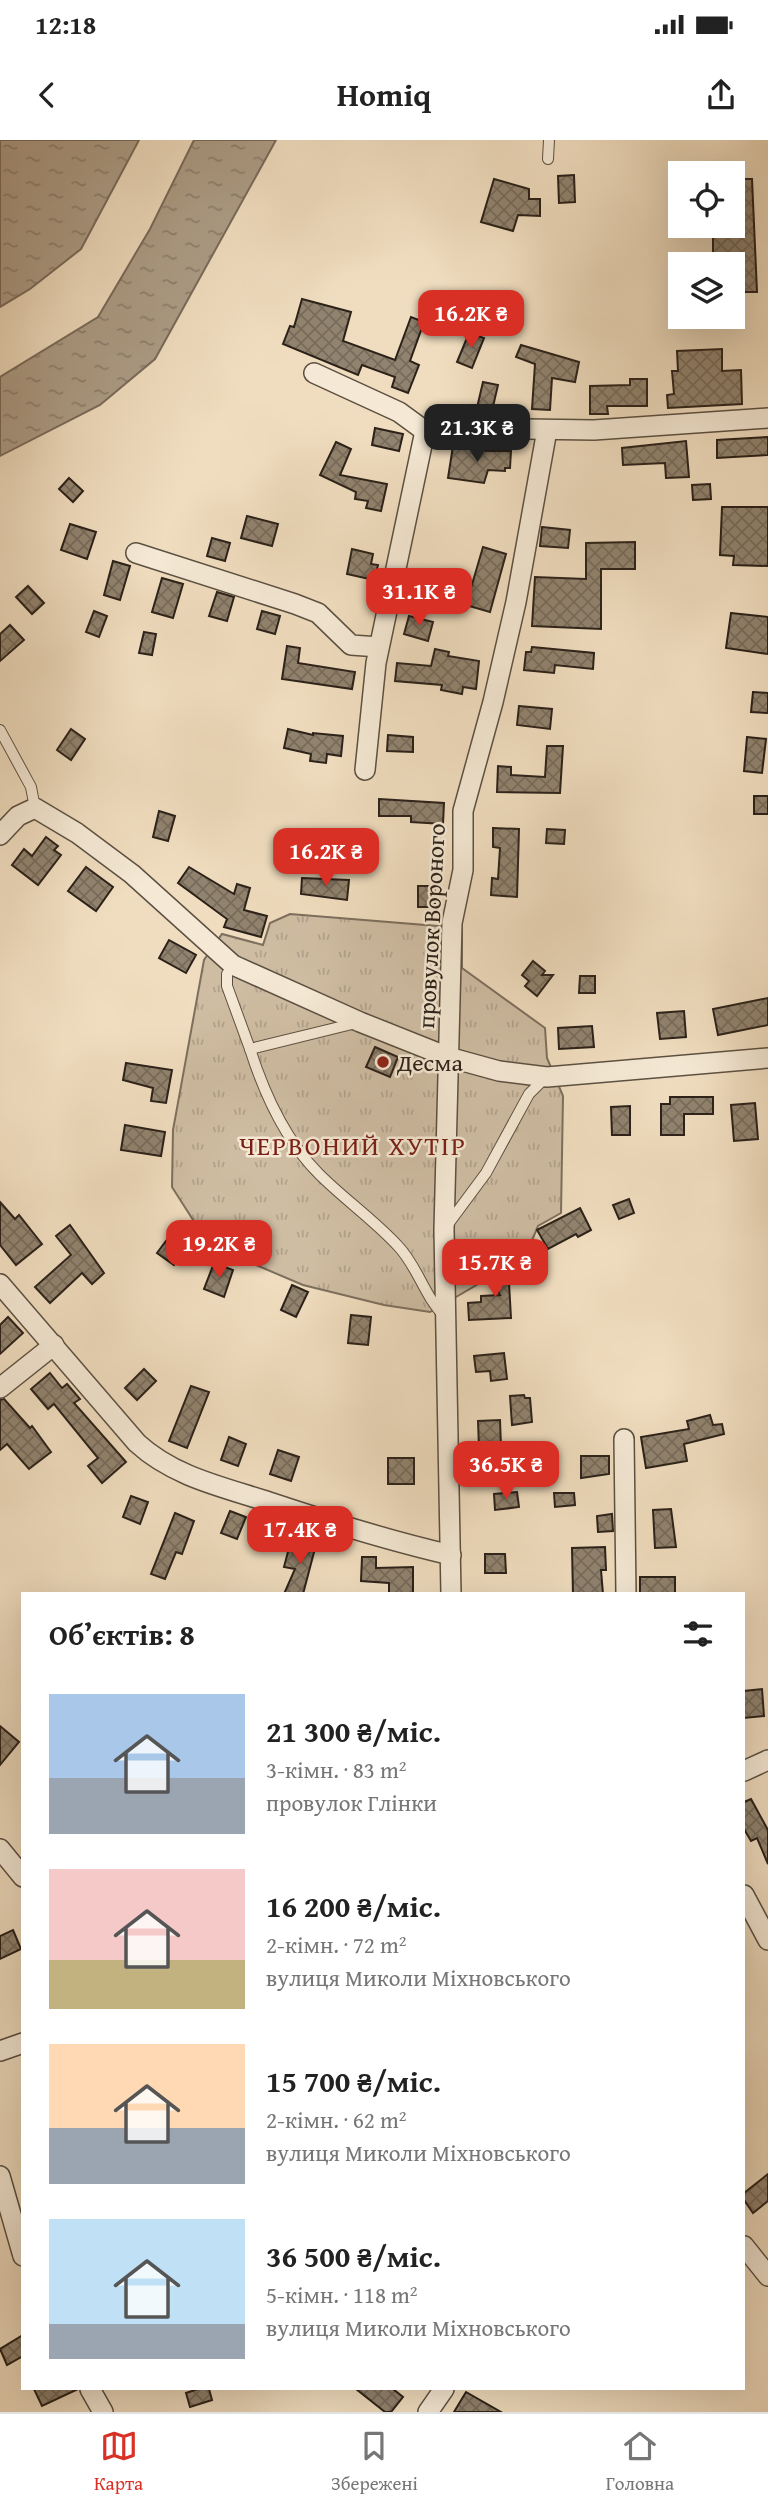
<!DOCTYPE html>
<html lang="uk">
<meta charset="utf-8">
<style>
body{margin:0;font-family:"Gentium Book Plus",serif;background:#f2f2f2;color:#222;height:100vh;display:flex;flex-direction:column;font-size:26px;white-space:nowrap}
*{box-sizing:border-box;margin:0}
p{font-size:23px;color:#767676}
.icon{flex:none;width:38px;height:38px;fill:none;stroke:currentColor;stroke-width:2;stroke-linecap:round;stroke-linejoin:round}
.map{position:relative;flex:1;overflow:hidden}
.details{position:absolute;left:21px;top:1452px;width:724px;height:798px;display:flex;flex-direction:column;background:#fff;border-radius:0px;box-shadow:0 7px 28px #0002}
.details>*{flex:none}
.controls{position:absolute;left:668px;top:21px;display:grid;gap:14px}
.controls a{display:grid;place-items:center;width:77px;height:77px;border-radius:0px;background:#fff;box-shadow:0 7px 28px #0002;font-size:35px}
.price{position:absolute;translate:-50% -60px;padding:0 16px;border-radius:14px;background:#d93025;color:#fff;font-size:23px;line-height:46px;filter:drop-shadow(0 2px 4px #0008)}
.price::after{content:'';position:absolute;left:50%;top:42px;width:21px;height:16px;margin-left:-10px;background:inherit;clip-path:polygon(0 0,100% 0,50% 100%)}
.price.on{background:#222;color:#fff}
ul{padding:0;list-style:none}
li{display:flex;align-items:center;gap:21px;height:175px;padding:0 28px}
li span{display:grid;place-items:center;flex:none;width:196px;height:140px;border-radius:0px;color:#555}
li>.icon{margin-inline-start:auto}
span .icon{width:84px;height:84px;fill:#fffc;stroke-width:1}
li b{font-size:30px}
h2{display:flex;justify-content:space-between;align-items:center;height:84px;padding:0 28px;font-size:30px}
.status{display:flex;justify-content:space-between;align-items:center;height:49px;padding:0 35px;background:#fff;direction:ltr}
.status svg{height:19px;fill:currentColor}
header{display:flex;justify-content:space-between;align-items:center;height:91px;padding:0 28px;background:#fff;font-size:32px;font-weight:800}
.dock{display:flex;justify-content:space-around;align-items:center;height:98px;border-top:2px solid #e0e0e0;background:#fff;font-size:19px;color:#767676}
.dock a{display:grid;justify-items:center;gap:4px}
.dock .on{color:#d93025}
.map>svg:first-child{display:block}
</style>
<div class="status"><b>12:18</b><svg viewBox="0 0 49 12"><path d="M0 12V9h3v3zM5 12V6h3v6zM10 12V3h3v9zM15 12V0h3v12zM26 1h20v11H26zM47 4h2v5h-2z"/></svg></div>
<header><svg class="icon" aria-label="back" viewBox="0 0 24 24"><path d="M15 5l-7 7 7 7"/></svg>Homiq<svg class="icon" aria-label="share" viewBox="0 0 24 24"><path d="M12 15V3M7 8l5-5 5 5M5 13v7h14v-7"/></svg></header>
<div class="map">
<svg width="768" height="2272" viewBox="0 0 768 2272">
<defs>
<pattern id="grass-tufts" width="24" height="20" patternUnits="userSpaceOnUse" patternTransform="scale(1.75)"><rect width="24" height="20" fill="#cfbda3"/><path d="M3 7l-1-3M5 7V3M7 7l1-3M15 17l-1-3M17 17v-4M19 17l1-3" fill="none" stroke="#b2a28c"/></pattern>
<pattern id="water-ripples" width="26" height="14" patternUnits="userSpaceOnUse" patternTransform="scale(1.75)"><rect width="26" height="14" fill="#ad9d87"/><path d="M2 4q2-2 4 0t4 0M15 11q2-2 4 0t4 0" fill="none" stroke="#8d806e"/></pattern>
<pattern id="building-cross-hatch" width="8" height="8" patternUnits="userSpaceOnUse" patternTransform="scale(1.75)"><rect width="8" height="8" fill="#91836f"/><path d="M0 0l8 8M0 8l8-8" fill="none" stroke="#776b5a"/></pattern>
</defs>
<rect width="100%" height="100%" fill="#f0ddbf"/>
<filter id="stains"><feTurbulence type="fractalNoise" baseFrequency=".00286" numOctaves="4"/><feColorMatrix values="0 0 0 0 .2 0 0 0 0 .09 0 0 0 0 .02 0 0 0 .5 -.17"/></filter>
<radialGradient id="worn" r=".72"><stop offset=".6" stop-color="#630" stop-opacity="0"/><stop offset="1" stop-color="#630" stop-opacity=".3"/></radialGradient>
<polygon fill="url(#grass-tufts)" stroke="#7d6f5e" stroke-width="2" points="290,774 462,788 462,828 545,888 547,918 563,956 561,1073 538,1086 525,1117 430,1172 384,1165 303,1145 209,1105 172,1047 173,990 204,820 222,794 263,805 270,783"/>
<g fill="url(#water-ripples)" stroke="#796b5b" stroke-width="2">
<polygon points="0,0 139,0 81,109 30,149 0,167"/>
<polygon points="194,0 276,0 155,219 100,265 0,316 0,237 98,177 150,89"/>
</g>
<g fill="url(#building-cross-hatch)" stroke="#2b2119" stroke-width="2">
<polygon points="574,35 575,62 559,63 558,36"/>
<polygon points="494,39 529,49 529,59 540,59 540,76 518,75 513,91 481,82"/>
<polygon points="733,39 752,39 757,152 733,152 733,124 713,124 713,89 733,88"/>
<polygon points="302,159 351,172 343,201 395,220 411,177 424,182 410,221 419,225 408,253 392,247 395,237 362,225 358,235 283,204 290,186 294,187"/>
<polygon points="469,193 484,198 472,228 457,222"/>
<polygon points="521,205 579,222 575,242 552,238 550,270 532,269 535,224 516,217"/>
<polygon points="722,209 722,231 741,230 742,264 668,268 667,255 674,254 672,231 678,231 677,211"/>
<polygon points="630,239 647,239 647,266 607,266 608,274 590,274 590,246 630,245"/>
<polygon points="483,242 498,245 491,275 476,272"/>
<polygon points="375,288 403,294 399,311 372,305"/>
<polygon points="768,297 768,315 717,318 717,300"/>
<polygon points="686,301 689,337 666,338 665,323 623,325 622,308"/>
<polygon points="336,302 351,309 340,335 387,344 381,371 366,368 368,361 355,359 356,352 320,335"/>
<polygon points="453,306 488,311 511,311 510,328 505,328 505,331 488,330 484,343 448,338"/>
<polygon points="69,338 83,351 73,362 59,349"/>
<polygon points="710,344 711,359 693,360 692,345"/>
<polygon points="722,367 768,367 768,426 733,425 734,416 720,415"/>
<polygon points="247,376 278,384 272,406 241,398"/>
<polygon points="70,384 96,392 87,419 61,410"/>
<polygon points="542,387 570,390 568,408 540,406"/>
<polygon points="212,398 230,403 225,421 207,416"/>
<polygon points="635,402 635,429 601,429 601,489 532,486 535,437 586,439 586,403"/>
<polygon points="483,407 506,414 490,472 466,465"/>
<polygon points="352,409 373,414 371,424 378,425 374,440 347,434"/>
<polygon points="113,421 130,426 120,460 104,455"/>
<polygon points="162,438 183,444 173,478 152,472"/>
<polygon points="28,446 44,463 32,474 16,457"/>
<polygon points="217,452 234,457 227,481 209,476"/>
<polygon points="94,471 107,476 99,497 86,492"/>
<polygon points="262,471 280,476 275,494 257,489"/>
<polygon points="731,473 768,477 768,514 726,508"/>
<polygon points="409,476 433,482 428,501 404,494"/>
<polygon points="10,485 24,500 0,521 0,494"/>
<polygon points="144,492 156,494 152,515 139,513"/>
<polygon points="287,506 300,508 298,523 355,532 352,549 282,539"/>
<polygon points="532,507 594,513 593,529 555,525 554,533 524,530 526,512 531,512"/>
<polygon points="435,509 449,512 448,516 479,521 476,549 463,547 462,554 441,550 442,545 395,541 397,523 431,526"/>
<polygon points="753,552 768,553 768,573 751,572"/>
<polygon points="519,566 552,569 550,589 517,585"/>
<polygon points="71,589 85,599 71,620 57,610"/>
<polygon points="288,589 313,595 313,593 343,596 341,616 327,614 326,623 310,621 311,614 284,608"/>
<polygon points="388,595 413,597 413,612 387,611"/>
<polygon points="747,597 766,599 762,633 744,631"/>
<polygon points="547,606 563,606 560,653 497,652 498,626 511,627 511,635 545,637"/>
<rect x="754" y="656" width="14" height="18"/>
<polygon points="379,659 444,663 443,684 411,682 411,676 379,676"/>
<polygon points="159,671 175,676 168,701 153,697"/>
<polygon points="493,688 519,689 517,757 491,755 492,738 498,739 500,708 493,707"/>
<polygon points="547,689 565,690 564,704 546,703"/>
<polygon points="46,697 58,706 54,710 61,715 38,745 12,725 24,709 32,716"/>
<polygon points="86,727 113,747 96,771 68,751"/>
<polygon points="189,727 234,754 237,744 250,748 244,770 267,776 261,797 224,787 227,779 178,743"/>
<polygon points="302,738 349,740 347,760 301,754"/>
<rect x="418" y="746" width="17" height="21"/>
<polygon points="169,800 196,815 186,833 159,818"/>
<polygon points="533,821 545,831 542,835 553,835 537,856 525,846 529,841 522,835"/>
<polygon points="580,836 595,836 595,853 579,853"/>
<polygon points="768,858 768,885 718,895 713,869"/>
<polygon points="684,871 686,897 660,899 657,873"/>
<polygon points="592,886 594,907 559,909 558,888"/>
<polygon points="375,907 398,917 390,937 366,927"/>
<polygon points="126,923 172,930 166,963 151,961 153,948 123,940"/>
<polygon points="670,957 713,957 713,974 684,974 684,995 661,995 661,964 670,964"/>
<polygon points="755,963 758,999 734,1001 731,965"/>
<polygon points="630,966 630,995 612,995 611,967"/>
<polygon points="125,985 165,992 161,1016 121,1010"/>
<polygon points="629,1059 634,1073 619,1079 613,1065"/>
<polygon points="0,1062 15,1079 19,1075 42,1104 16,1125 0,1105"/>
<polygon points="580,1068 591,1090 578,1097 576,1094 548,1109 537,1090"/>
<polygon points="70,1085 104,1133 92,1144 82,1133 50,1163 35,1147 71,1115 56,1096"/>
<polygon points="172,1093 215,1109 209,1125 182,1114 174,1125 157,1113"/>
<polygon points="214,1123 233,1130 224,1157 204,1149"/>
<polygon points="511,1126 518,1138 509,1143 511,1178 469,1180 468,1163 481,1162 481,1156 500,1155 490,1138"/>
<polygon points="292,1145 308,1152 296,1177 281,1170"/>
<polygon points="351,1175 371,1177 368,1205 348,1203"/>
<polygon points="8,1177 23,1193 0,1214 0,1185"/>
<polygon points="504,1213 507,1239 491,1241 490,1231 476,1232 474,1216"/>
<polygon points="144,1229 156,1241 137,1260 125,1248"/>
<polygon points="50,1233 62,1248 67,1244 80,1259 74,1263 126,1322 102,1343 88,1326 98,1318 54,1264 48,1269 31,1249"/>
<polygon points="191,1246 209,1252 187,1308 169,1301"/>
<polygon points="524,1255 525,1258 530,1258 532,1282 512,1285 510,1256"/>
<polygon points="4,1259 30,1288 32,1286 51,1312 29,1329 7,1304 0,1310 0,1260"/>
<polygon points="710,1275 713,1285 722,1284 724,1294 684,1304 687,1321 646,1328 641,1297 689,1289 687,1281"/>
<polygon points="500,1280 501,1307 479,1308 478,1281"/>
<polygon points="229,1297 246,1304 238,1326 221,1320"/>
<polygon points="278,1310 299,1317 291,1341 270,1334"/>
<polygon points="581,1316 609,1316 609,1334 581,1338"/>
<rect x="388" y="1318" width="26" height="26"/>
<polygon points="517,1352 519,1367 495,1370 494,1354"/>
<polygon points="554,1353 574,1353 575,1365 555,1367"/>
<polygon points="131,1356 148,1362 140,1384 123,1377"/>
<polygon points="671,1369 676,1407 655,1408 653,1370"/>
<polygon points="230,1371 246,1377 237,1399 221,1393"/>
<polygon points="175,1373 194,1381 182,1414 176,1412 165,1439 151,1434"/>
<polygon points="612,1374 613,1391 598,1392 597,1376"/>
<polygon points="311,1394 318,1397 303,1454 284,1454 295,1429 284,1427 289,1408 303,1411"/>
<polygon points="605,1407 606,1430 601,1430 603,1454 573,1454 572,1408"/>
<polygon points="485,1414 505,1414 506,1433 485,1433"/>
<polygon points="362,1417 376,1417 376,1428 413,1427 413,1454 389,1454 389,1443 361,1441"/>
<rect x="640" y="1437" width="35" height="17"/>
<polygon points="762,1549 764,1576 744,1578 744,1551"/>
<polygon points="0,1586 19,1602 0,1625"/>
<polygon points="751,1659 768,1690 768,1724 757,1698 751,1701 744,1689 744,1662"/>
<polygon points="13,1790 21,1809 0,1819 0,1796"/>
<polygon points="768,2034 768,2061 753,2073 744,2060 744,2053"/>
<polygon points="23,2195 23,2216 7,2225 0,2209"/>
<polygon points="34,2249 78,2249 42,2266"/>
<polygon points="198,2249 209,2249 212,2260 190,2267 186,2253"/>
<polygon points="356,2249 393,2249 403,2257 391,2272 385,2272"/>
<polygon points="466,2252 501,2272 454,2272"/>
</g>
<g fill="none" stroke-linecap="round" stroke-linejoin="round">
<defs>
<g id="service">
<polyline points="548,19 549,0"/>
<polyline points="0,590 31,647 35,668"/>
<polyline points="233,825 227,834 227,846 250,909 356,883"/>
<path d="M250 909C264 953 286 1001 319 1034 344 1059 374 1080 398 1106 418 1127 424 1156 445 1177"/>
<polyline points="446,1087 486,1033 529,954 546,937"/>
</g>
<g id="minor">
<polyline points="314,233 399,272 425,291 431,291 463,288 594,290 768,278"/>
<polyline points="136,413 295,464 318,473 351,505 379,507"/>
<polyline points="365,630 376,523 425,291"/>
<polyline points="0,695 18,676 35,668 77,693 132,734 233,825 360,882 448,917 499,931 547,937 768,918"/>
<path d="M0 1144 137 1303C174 1337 223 1347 269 1362 329 1382 390 1401 451 1415"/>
<polyline points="0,1248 54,1205"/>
<polyline points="624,1299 626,1454"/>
<polyline points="451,1454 444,1090 452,783 463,730 463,671 493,562 516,462 547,290"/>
<polyline points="744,1631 768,1620"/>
<polyline points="0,1709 23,1737"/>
<polyline points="744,1755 768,1800"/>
<polyline points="0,1911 23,1903"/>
<polyline points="0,2036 23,2116"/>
<polyline points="744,2106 768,2136"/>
<polyline points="90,2249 103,2272"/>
<polyline points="428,2272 444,2249"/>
</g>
</defs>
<use href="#service" stroke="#5c5042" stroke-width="12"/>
<use href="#minor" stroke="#5c5042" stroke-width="22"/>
<use href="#service" stroke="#f5e9d5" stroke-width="10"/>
<use href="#minor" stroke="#f5e9d5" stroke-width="19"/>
</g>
<circle fill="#8f2418" stroke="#f5e9d5" stroke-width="2.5" cx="383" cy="922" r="7"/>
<g text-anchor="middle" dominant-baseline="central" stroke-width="5" stroke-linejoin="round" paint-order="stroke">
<g font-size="24" fill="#2b2119" stroke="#f5e9d5">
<text transform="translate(431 786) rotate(-87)">провулок Вороного</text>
</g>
<g font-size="24" fill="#2b2119" stroke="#f5e9d5" text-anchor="start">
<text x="397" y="922">Десма</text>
</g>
<g font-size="26" letter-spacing="2" fill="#7a1f14" stroke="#f5e9d5">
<text x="353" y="1005">ЧЕРВОНИЙ ХУТІР</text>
</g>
</g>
<rect width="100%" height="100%" filter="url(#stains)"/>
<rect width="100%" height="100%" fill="url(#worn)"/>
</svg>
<div class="controls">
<a><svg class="icon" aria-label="locate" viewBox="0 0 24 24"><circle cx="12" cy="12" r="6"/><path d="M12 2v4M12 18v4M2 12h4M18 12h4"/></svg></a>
<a><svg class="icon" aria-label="layers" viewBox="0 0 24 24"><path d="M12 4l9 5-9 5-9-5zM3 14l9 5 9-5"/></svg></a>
</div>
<b class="price" style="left:471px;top:210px">16.2K ₴</b>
<b class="price on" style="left:477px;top:324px">21.3K ₴</b>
<b class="price" style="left:419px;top:488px">31.1K ₴</b>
<b class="price" style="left:326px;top:748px">16.2K ₴</b>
<b class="price" style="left:219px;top:1140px">19.2K ₴</b>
<b class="price" style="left:495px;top:1159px">15.7K ₴</b>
<b class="price" style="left:506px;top:1361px">36.5K ₴</b>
<b class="price" style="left:300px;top:1426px">17.4K ₴</b>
<section class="details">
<h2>Об’єктів: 8<svg class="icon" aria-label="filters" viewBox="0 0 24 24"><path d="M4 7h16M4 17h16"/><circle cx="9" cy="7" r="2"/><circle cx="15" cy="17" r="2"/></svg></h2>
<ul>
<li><span style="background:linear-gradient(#a9c7e8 60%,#9aa5b1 0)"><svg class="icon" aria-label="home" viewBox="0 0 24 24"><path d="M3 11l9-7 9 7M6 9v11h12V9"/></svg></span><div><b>21 300 ₴/міс.</b><p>3-кімн. · 83 m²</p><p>провулок Глінки</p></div></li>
<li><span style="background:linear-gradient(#f6c9c9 65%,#c2b280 0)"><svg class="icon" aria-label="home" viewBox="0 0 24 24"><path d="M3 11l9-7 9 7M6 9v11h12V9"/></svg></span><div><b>16 200 ₴/міс.</b><p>2-кімн. · 72 m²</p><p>вулиця Миколи Міхновського</p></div></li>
<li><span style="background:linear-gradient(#ffd9b3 60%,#9aa5b1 0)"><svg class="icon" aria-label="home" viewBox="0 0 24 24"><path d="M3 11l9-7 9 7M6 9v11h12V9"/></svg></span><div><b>15 700 ₴/міс.</b><p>2-кімн. · 62 m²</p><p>вулиця Миколи Міхновського</p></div></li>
<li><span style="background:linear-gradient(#bfe0f5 75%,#9aa5b1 0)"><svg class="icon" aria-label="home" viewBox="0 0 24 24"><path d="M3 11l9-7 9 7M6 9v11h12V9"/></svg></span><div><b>36 500 ₴/міс.</b><p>5-кімн. · 118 m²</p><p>вулиця Миколи Міхновського</p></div></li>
</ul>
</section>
</div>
<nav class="dock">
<a class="on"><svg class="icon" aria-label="map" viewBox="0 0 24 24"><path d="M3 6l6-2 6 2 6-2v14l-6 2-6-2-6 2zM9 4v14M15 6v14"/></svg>Карта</a>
<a><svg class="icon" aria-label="saved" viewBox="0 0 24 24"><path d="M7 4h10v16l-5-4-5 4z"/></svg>Збережені</a>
<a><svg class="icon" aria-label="home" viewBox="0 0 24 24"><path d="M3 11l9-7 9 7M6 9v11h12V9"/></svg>Головна</a>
</nav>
